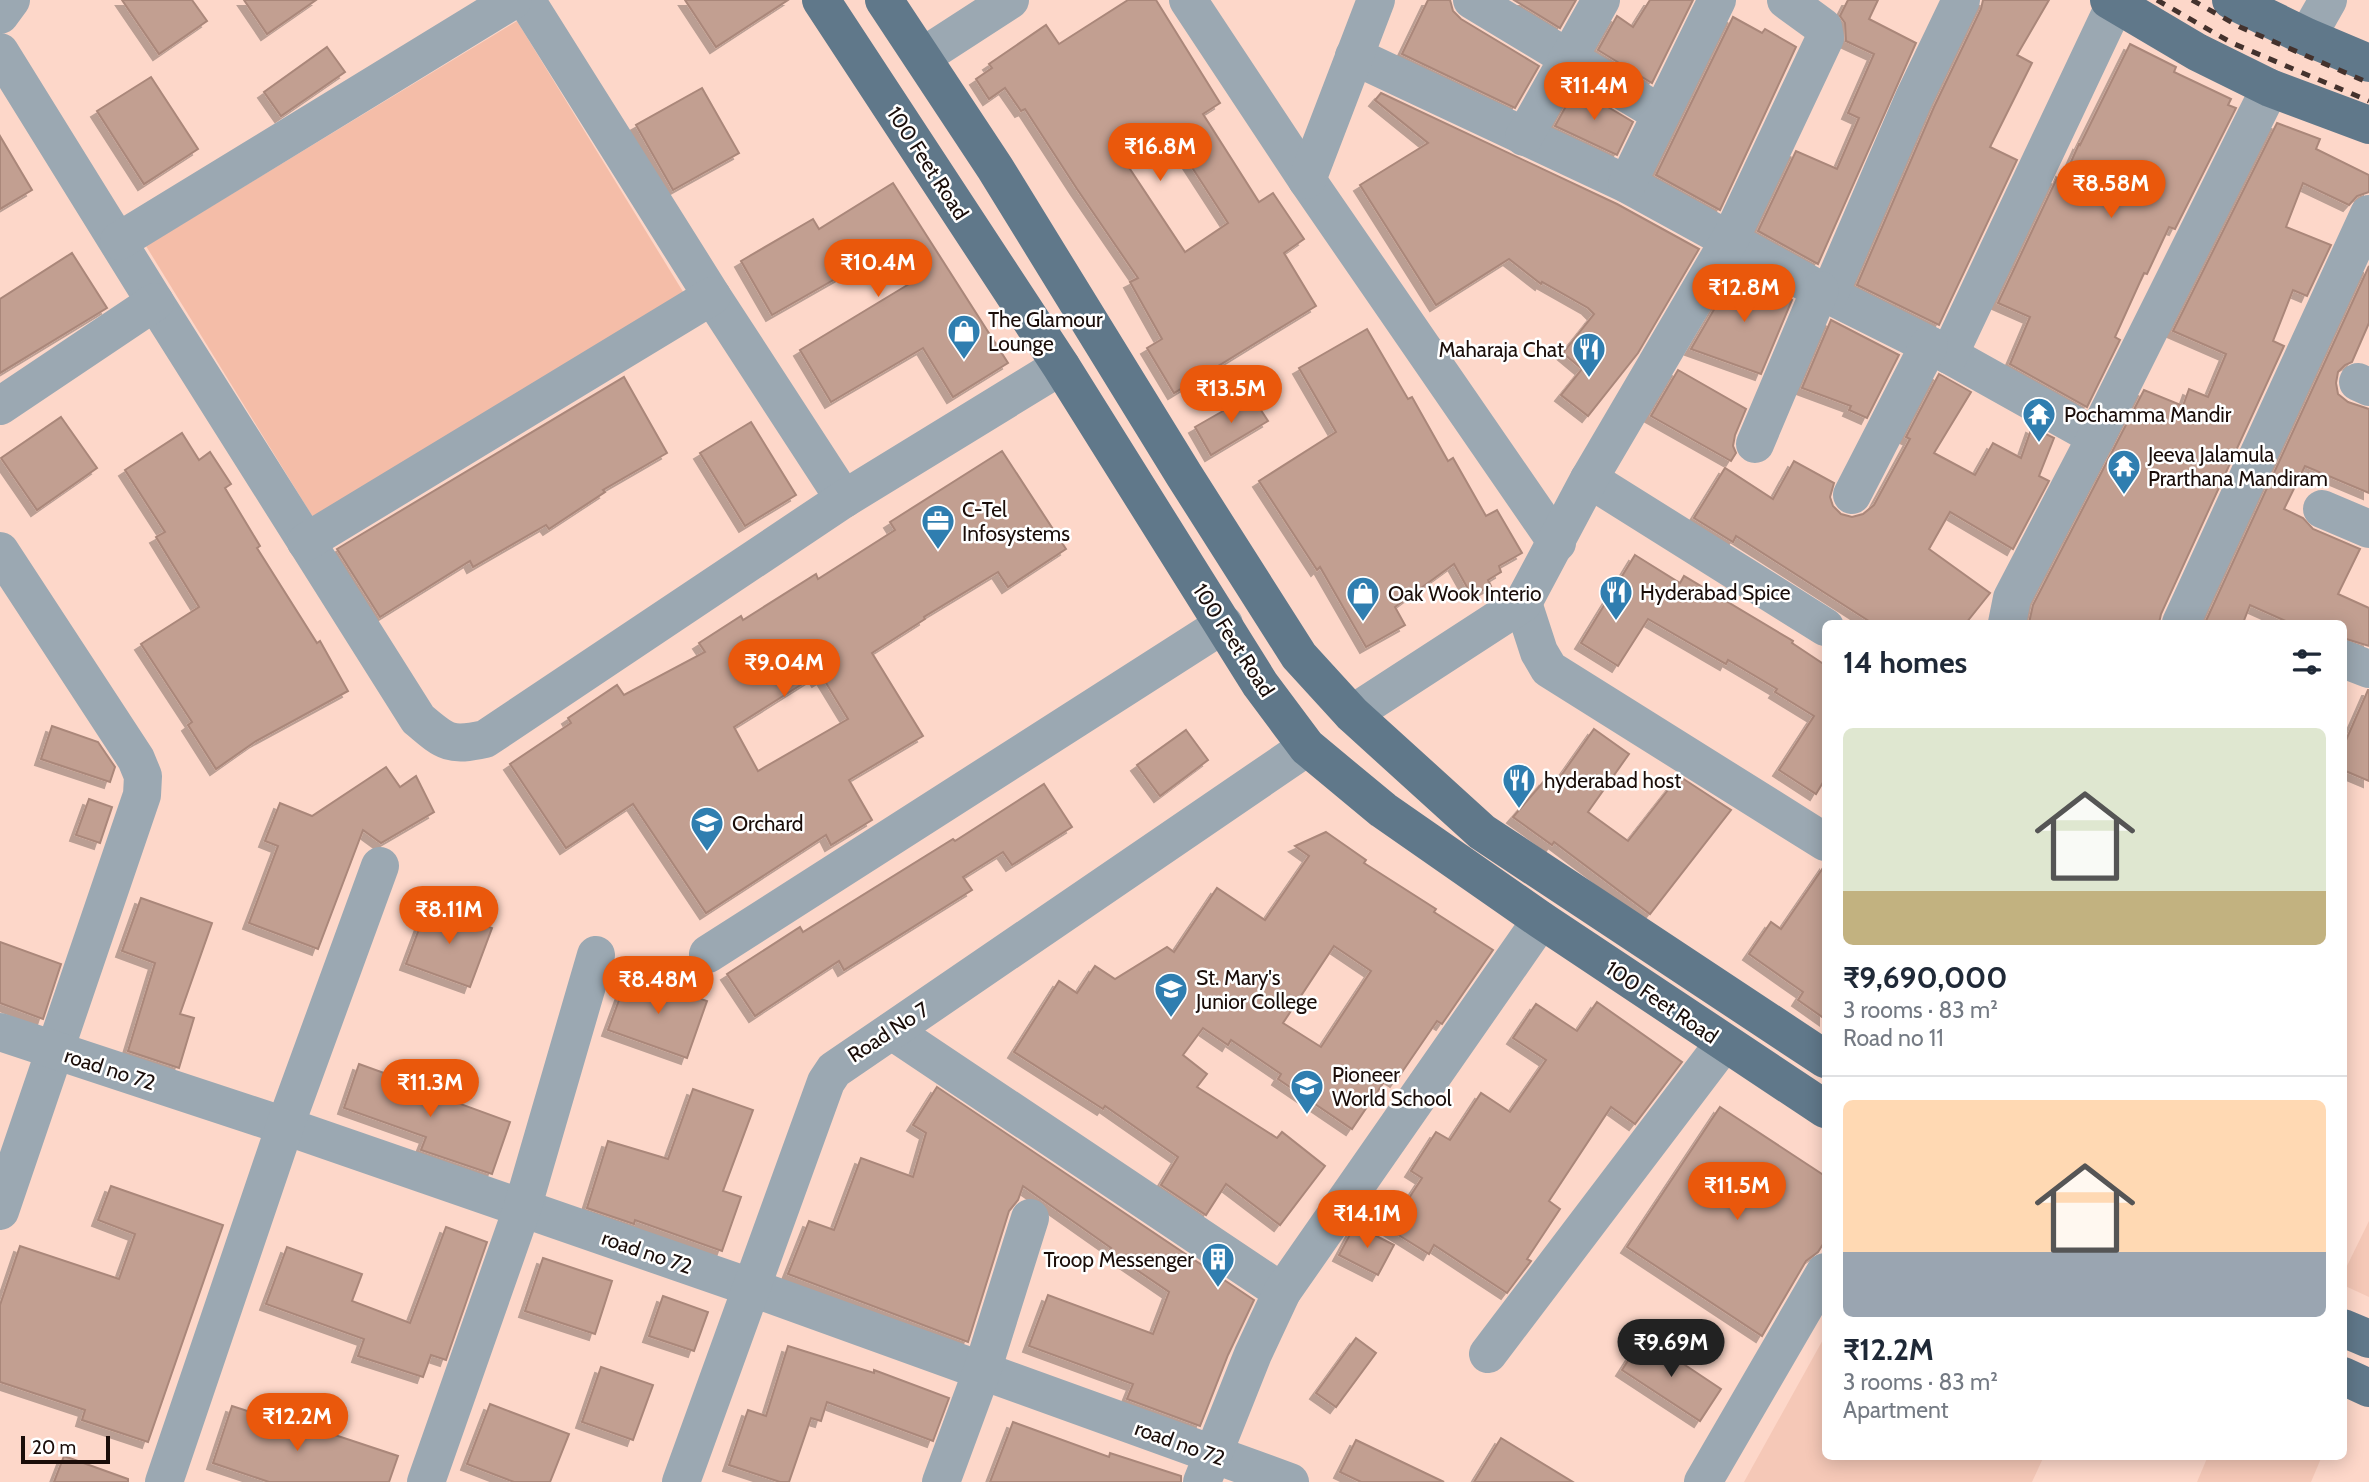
<!DOCTYPE html>
<meta charset="utf-8">
<style>
body{margin:0;font-family:Cabin,sans-serif;background:#f2f2f3;color:#1f2937;height:100vh;display:flex;flex-direction:column;font-size:26px;white-space:nowrap}
*{box-sizing:border-box;margin:0}
p{font-size:23px;color:#747a83}
.icon{flex:none;width:38px;height:38px;fill:none;stroke:currentColor;stroke-width:2;stroke-linecap:round;stroke-linejoin:round}
.map{position:relative;flex:1;overflow:hidden}
.sheet{position:absolute;left:1822px;top:620px;width:525px;height:840px;display:flex;flex-direction:column;background:#fff;border-radius:10px;box-shadow:0 4px 18px #0003}
.sheet>*{flex:none}
.scale{position:absolute;left:21px;bottom:18px;width:89px;box-sizing:border-box;padding-left:7px;border:4px solid #1a0d09;border-top:0;font-size:19px;line-height:24px;white-space:nowrap;color:#1a0d09;-webkit-text-stroke:5px #fff;paint-order:stroke}
.price{position:absolute;translate:-50% -60px;padding:0 16px;border-radius:24px;background:#ea580c;color:#fff;font-size:23px;line-height:46px;filter:drop-shadow(0 2px 4px #0008)}
.price::after{content:'';position:absolute;left:50%;top:42px;width:21px;height:16px;margin-left:-10px;background:inherit;clip-path:polygon(0 0,100% 0,50% 100%)}
.price.selected{background:#222;color:#fff}
ul{padding:0;list-style:none}
li{display:grid;align-content:center;gap:14px;height:371px;padding:0 21px}
li+li{border-top:2px solid #e0e1e3}
li span{display:grid;place-items:center;height:217px;border-radius:10px;color:#555}
li>.icon{margin-inline-start:auto}
span .icon{width:126px;height:126px;fill:#fffc;stroke-width:1}
li b{font-size:30px}
h2{display:flex;justify-content:space-between;align-items:center;height:84px;padding:0 21px;font-size:30px}
.map>svg:first-child{display:block}
</style>
<div class="map">
<svg width="2369" height="1482" viewBox="0 0 2369 1482">
<defs>
<filter id="shadow"><feDropShadow dx="-6" dy="6" stdDeviation="0" flood-color="#0004"/></filter>
</defs>
<rect width="100%" height="100%" fill="#fdd7c9"/>
<g fill="#f5c8b7">
<polygon points="2369,1221 2369,1297 2343,1285 2343,1274"/>
<polygon points="1825,1336 1825,1456 2044,1456 2032,1482 1744,1482"/>
<polygon points="2208,1456 2322,1456 2311,1482 2197,1482"/>
</g>
<polygon fill="#f4bda8" points="517,21 685,295 314,519 146,246"/>
<g fill="#c29f91" stroke="#aa877a" stroke-width="2" fill-rule="evenodd" filter="url(#shadow)">
<polygon points="122,0 192,0 207,21 159,54"/>
<polygon points="244,0 316,0 267,34"/>
<polygon points="685,0 788,0 716,47"/>
<path d="M1128 0H1156L1220 103 1203 114 1259 202 1273 193 1304 239 1284 253 1316 306 1174 393 1147 348 1162 339 1130 282 1138 278 1077 189 1025 109 1021 111 1005 88 989 99 976 79 992 68 989 64 1046 25 1059 44ZM1171 135 1228 223 1185 252 1126 163Z"/>
<polygon points="1428,0 1450,0 1453,11 1461,19 1539,66 1515,108 1402,54"/>
<polygon points="1514,0 1576,0 1560,28"/>
<polygon points="1650,0 1693,0 1652,83 1598,50 1617,16 1633,27"/>
<polygon points="1848,0 1878,0 1869,19 1916,43 1818,264 1758,231 1796,151 1837,169 1859,118 1848,113 1874,54 1846,41 1845,23 1840,16"/>
<polygon points="1983,0 2049,0 2017,55 2032,63 1990,147 2017,160 1939,325 1857,285 1934,107 1981,9"/>
<polygon points="1733,17 1762,33 1765,29 1796,47 1720,210 1656,175"/>
<polygon points="2130,44 2176,67 2174,72 2231,99 2228,105 2236,108 2175,229 2169,227 2147,274 2144,273 2115,337 2120,340 2087,407 2010,364 2030,317 1998,303 2057,178 2059,179 2062,171 2066,173 2079,144 2080,145"/>
<polygon points="327,47 345,72 281,116 264,92"/>
<polygon points="151,77 198,149 144,184 97,111"/>
<polygon points="702,88 739,153 673,190 636,125"/>
<polygon points="1576,88 1633,122 1617,155 1555,126"/>
<polygon points="1381,93 1617,204 1699,249 1638,353 1588,416 1561,395 1582,369 1563,353 1594,314 1588,308 1542,282 1541,284 1509,259 1436,305 1360,185 1428,143 1375,100"/>
<polygon points="2277,123 2320,139 2316,149 2369,175 2369,192 2357,196 2349,205 2303,183 2286,227 2331,245 2307,296 2293,290 2273,341 2284,346 2161,614 2159,623 2029,623 2033,605 2144,390 2183,406 2189,389 2208,397 2226,354 2173,331"/>
<polygon points="0,136 32,190 0,209"/>
<polygon points="893,183 1008,363 953,397 923,348 831,402 800,350 914,281 893,246 772,315 741,261 813,219 819,229"/>
<polygon points="72,253 107,308 0,373 0,299"/>
<polygon points="2369,266 2369,323 2352,362 2345,365 2338,372 2336,383 2338,394 2348,402 2369,409 2369,493 2305,466 2284,509 2303,518 2313,529 2360,549 2338,594 2369,608 2369,646 2343,638 2343,623 2290,623 2250,605 2243,623 2205,623"/>
<polygon points="1737,270 1792,300 1761,374 1691,349"/>
<polygon points="1831,320 1899,355 1867,418 1849,410 1851,406 1802,388"/>
<polygon points="1367,329 1408,399 1412,397 1448,461 1453,458 1486,516 1497,510 1522,553 1499,566 1501,572 1488,580 1491,586 1472,596 1454,564 1395,607 1405,625 1366,647 1320,567 1317,570 1259,481 1336,432 1299,368"/>
<polygon points="1678,370 1746,409 1735,435 1733,446 1736,453 1731,461 1651,416"/>
<polygon points="1939,374 1971,392 1934,453 1975,475 1993,443 2021,458 2032,427 2054,438 2039,476 2049,481 2013,549 1950,512 1929,549 1990,593 1966,623 1872,623 1736,536 1733,542 1694,518 1725,468 1773,499 1794,461 1834,483 1830,497 1833,506 1841,514 1852,517 1863,514 1874,505 1910,439 1906,437"/>
<polygon points="624,377 667,453 603,490 605,492 549,529 546,525 473,567 470,561 380,617 337,549"/>
<polygon points="1251,395 1268,421 1211,455 1195,427"/>
<polygon points="61,417 97,468 37,510 1,458"/>
<polygon points="751,422 796,495 745,526 700,453"/>
<polygon points="182,433 199,460 210,452 231,484 225,488 260,546 257,548 317,643 320,641 348,691 256,741 216,769 188,725 192,722 141,644 199,607 156,537 165,532 125,470"/>
<path d="M1002 451 1066 549 1008 587 998 572 924 617 925 619 872 653 923 736 849 780 872 820 831 845 826 835 706 913 633 804 566 848 510 764 571 723 568 718 617 685 624 695 705 652 699 643 741 616 743 620 816 574 818 579 895 530 890 522ZM815 676 818 681 823 678 848 719 758 771 734 727Z"/>
<polygon points="1635,555 1680,583 1684,576 1793,641 1792,643 1825,665 1825,779 1816,794 1779,770 1814,716 1775,692 1777,689 1728,660 1726,664 1648,619 1618,666 1581,643"/>
<polygon points="2368,690 2369,690 2369,781 2343,770 2343,747"/>
<polygon points="52,726 98,742 115,767 110,782 41,759"/>
<polygon points="1594,729 1629,754 1588,812 1628,841 1679,776 1731,810 1650,914 1554,842 1552,845 1513,817 1545,780 1553,787"/>
<polygon points="1186,730 1208,760 1160,796 1137,765"/>
<polygon points="386,767 400,787 416,776 434,812 381,843 363,830 318,949 249,923 278,846 265,841 280,803 312,816"/>
<polygon points="1044,784 1072,827 1012,865 1003,852 963,877 972,890 844,970 839,961 755,1016 727,974 800,927 803,932 953,839 955,841"/>
<polygon points="89,799 112,807 100,843 76,835"/>
<path d="M1326 832 1366 860 1364 863 1436 909 1434 912 1493 950 1442 1024 1437 1021 1396 1081 1388 1076 1352 1129 1278 1079 1281 1074 1231 1040 1228 1045 1203 1028 1183 1055 1207 1074 1197 1087 1277 1138 1282 1132 1325 1166 1280 1225 1226 1184 1206 1215 1161 1185 1178 1157 1105 1106 1103 1109 1014 1052 1059 981 1077 993 1095 966 1115 979 1167 947 1174 952 1217 888 1265 920 1309 856 1295 846ZM1334 946 1371 971 1321 1047 1283 1023Z"/>
<polygon points="1825,865 1825,1019 1798,1000 1803,992 1749,954 1771,922 1781,929"/>
<polygon points="141,898 212,923 180,1014 194,1018 179,1068 128,1051 155,963 122,951"/>
<polygon points="428,905 492,928 470,987 406,964"/>
<polygon points="0,942 61,964 43,1019 0,1003"/>
<polygon points="629,973 707,1001 687,1058 608,1030"/>
<polygon points="1597,1002 1682,1062 1635,1124 1611,1107 1549,1201 1560,1209 1527,1259 1531,1261 1507,1293 1434,1245 1429,1254 1389,1229 1422,1178 1411,1171 1436,1132 1450,1140 1481,1093 1510,1112 1546,1060 1513,1038 1536,1004 1577,1031"/>
<polygon points="359,1064 423,1087 422,1090 510,1122 492,1174 421,1150 426,1137 344,1108"/>
<polygon points="937,1087 1254,1300 1228,1355 1200,1426 1127,1399 1133,1384 1029,1346 1048,1295 1153,1334 1169,1292 1109,1251 1111,1248 1023,1186 1018,1200 1009,1211 968,1342 788,1274 809,1221 834,1230 861,1158 913,1177 926,1133 913,1125"/>
<polygon points="693,1089 753,1110 723,1191 741,1197 722,1251 635,1220 634,1224 587,1208 608,1141 668,1159"/>
<polygon points="1720,1107 1825,1176 1825,1241 1818,1252 1806,1261 1762,1336 1627,1247"/>
<polygon points="111,1186 223,1225 148,1442 82,1420 85,1410 0,1382 0,1305 20,1246 119,1279 135,1234 98,1220"/>
<polygon points="1355,1225 1394,1245 1378,1275 1339,1255"/>
<polygon points="446,1227 487,1242 446,1360 431,1355 423,1377 358,1356 364,1339 266,1304 287,1247 362,1274 352,1301 410,1323"/>
<polygon points="543,1258 612,1281 595,1334 525,1311"/>
<polygon points="663,1296 708,1312 694,1351 649,1336"/>
<polygon points="1643,1337 1721,1389 1700,1421 1622,1370"/>
<polygon points="1356,1338 1376,1353 1336,1407 1316,1393"/>
<polygon points="788,1346 874,1373 874,1370 949,1398 933,1441 827,1402 821,1421 811,1418 789,1482 780,1482 729,1465 748,1410 766,1416"/>
<polygon points="601,1367 653,1385 633,1440 582,1422"/>
<polygon points="490,1404 569,1434 550,1482 514,1482 467,1464"/>
<polygon points="232,1406 319,1434 320,1430 398,1456 389,1482 269,1482 213,1463"/>
<polygon points="1013,1422 1109,1457 1110,1453 1181,1476 1181,1482 990,1482"/>
<polygon points="1501,1438 1573,1482 1474,1482"/>
<polygon points="1356,1440 1444,1482 1361,1482 1340,1472"/>
<polygon points="64,1456 128,1479 128,1482 54,1482"/>
</g>
<g fill="none" stroke-linecap="round" stroke-linejoin="round">
<g stroke="#9ba8b2" stroke-width="38">
<polyline points="526,0 712,296 844,499"/>
<polyline points="1188,0 1307,180 1557,543"/>
<polyline points="1472,0 1661,114"/>
<polyline points="0,15 11,0"/>
<polyline points="2307,37 2328,0"/>
<path d="M0 52 155 302 418 719C445 742 449 747 485 739L844 499 1061 366"/>
<polyline points="1354,56 1627,184 1829,295 1949,355 2096,437"/>
<polyline points="922,57 1010,0"/>
<polyline points="1524,137 1601,0"/>
<polyline points="1307,180 1376,0"/>
<polyline points="1627,184 1717,0"/>
<polyline points="119,241 513,0"/>
<polyline points="1829,295 1914,98 1961,0"/>
<polyline points="1949,355 2115,4"/>
<polyline points="2358,382 2369,387"/>
<polyline points="0,406 155,302"/>
<polyline points="1755,444 1820,290"/>
<polyline points="1589,479 1825,627"/>
<polyline points="1852,495 1929,345"/>
<polyline points="2322,509 2369,529"/>
<polyline points="306,542 712,296"/>
<polyline points="0,551 136,759 143,776 142,795 0,1211"/>
<polyline points="1523,603 1539,652 1549,669 1825,842"/>
<polyline points="2007,623 2012,598 2096,437 2270,88"/>
<polyline points="2181,623 2369,214"/>
<polyline points="2343,659 2369,669"/>
<polyline points="1352,714 1523,603 1589,479 1730,239 1825,38 1823,27 1786,0"/>
<polyline points="708,954 1224,624"/>
<polyline points="892,1031 1282,1292"/>
<polyline points="0,1032 285,1126 750,1287 1290,1482"/>
<polyline points="1488,1354 1724,1043"/>
<polyline points="164,1482 285,1126 380,866"/>
<polyline points="426,1482 522,1209 596,955"/>
<polyline points="681,1482 826,1082 834,1070 1307,747"/>
<polyline points="941,1482 982,1371 1030,1218"/>
<polyline points="1202,1482 1253,1354 1282,1292 1541,920"/>
<polyline points="1703,1482 1825,1272"/>
</g>
<g stroke="#60788a" stroke-width="38">
<polyline points="821,0 1061,366 1260,684 1307,747 1383,810 1541,920 1825,1109"/>
<polyline points="884,0 995,168 1184,475 1299,656 1352,714 1482,832 1825,1059"/>
<polyline points="2109,0 2197,52 2270,88 2369,125"/>
<polyline points="2231,0 2307,37 2369,63"/>
<polyline points="2343,1328 2369,1339"/>
<polyline points="2343,1376 2369,1388"/>
</g>
<g stroke="#44322d" stroke-width="5" stroke-dasharray="9 9" stroke-linecap="butt">
<polyline points="2157,0 2232,43 2369,101"/>
<polyline points="2192,0 2240,27 2369,83"/>
</g>
</g>
<defs>
<symbol id="shop-pin" viewBox="-11 -11 22 30"><path d="M0 17L-7.5 6A9.5 9.5 0 1 1 7.5 6Z" fill="#2f7eb0" stroke="#fff"/><path d="M-5-2.5h2.3a2.7 3.5 0 0 1 5.4 0H5L5.5 6h-11ZM-1.5-2.5h3a1.5 2.3 0 0 0-3 0Z" fill="#fff"/></symbol>
<symbol id="restaurant-pin" viewBox="-11 -11 22 30"><path d="M0 17L-7.5 6A9.5 9.5 0 1 1 7.5 6Z" fill="#2f7eb0" stroke="#fff"/><path d="M-5-6h1v4h1v-4h1v4h1v-4h1v5L-1.5 .5V6h-2V.5L-5-1ZM5-6V6H3V1.5H1.5Q1.5-4 5-6Z" fill="#fff"/></symbol>
<symbol id="temple-pin" viewBox="-11 -11 22 30"><path d="M0 17L-7.5 6A9.5 9.5 0 1 1 7.5 6Z" fill="#2f7eb0" stroke="#fff"/><path d="M0-6L5-2H3V0L6.5 2.5H4V6H1.5V3h-3V6H-4V2.5H-6.5L-3 0V-2H-5Z" fill="#fff"/></symbol>
<symbol id="office-pin" viewBox="-11 -11 22 30"><path d="M0 17L-7.5 6A9.5 9.5 0 1 1 7.5 6Z" fill="#2f7eb0" stroke="#fff"/><path d="M-6-3h4V-5.5h4V-3h4V5H-6ZM-1-4.5V-3h2v-1.5ZM-6 0V1H6V0Z" fill="#fff"/></symbol>
<symbol id="school-pin" viewBox="-11 -11 22 30"><path d="M0 17L-7.5 6A9.5 9.5 0 1 1 7.5 6Z" fill="#2f7eb0" stroke="#fff"/><path d="M0-5L7-2L0 1L-7-2ZM-4 1L0 2.5L4 1V4Q0 6-4 4Z" fill="#fff"/></symbol>
<symbol id="university-pin" viewBox="-11 -11 22 30"><path d="M0 17L-7.5 6A9.5 9.5 0 1 1 7.5 6Z" fill="#2f7eb0" stroke="#fff"/><path d="M0-5L7-2L0 1L-7-2ZM-4 1L0 2.5L4 1V4Q0 6-4 4Z" fill="#fff"/></symbol>
<symbol id="building-pin" viewBox="-11 -11 22 30"><path d="M0 17L-7.5 6A9.5 9.5 0 1 1 7.5 6Z" fill="#2f7eb0" stroke="#fff"/><path d="M-4-6H4V6H1V3H-1V6H-4ZM-2.5-4.3h1.7v1.8h-1.7ZM.8-4.3h1.7v1.8H.8ZM-2.5-1h1.7V.8h-1.7ZM.8-1h1.7V.8H.8Z" fill="#fff"/></symbol>
</defs>
<g fill-rule="evenodd">
<use href="#shop-pin" x="945" y="312" width="38" height="52"/>
<use href="#restaurant-pin" x="1570" y="330" width="38" height="52"/>
<use href="#temple-pin" x="2020" y="395" width="38" height="52"/>
<use href="#temple-pin" x="2105" y="447" width="38" height="52"/>
<use href="#office-pin" x="919" y="502" width="38" height="52"/>
<use href="#restaurant-pin" x="1597" y="573" width="38" height="52"/>
<use href="#shop-pin" x="1344" y="574" width="38" height="52"/>
<use href="#restaurant-pin" x="1500" y="761" width="38" height="52"/>
<use href="#school-pin" x="688" y="804" width="38" height="52"/>
<use href="#university-pin" x="1152" y="970" width="38" height="52"/>
<use href="#university-pin" x="1288" y="1067" width="38" height="52"/>
<use href="#building-pin" x="1199" y="1240" width="38" height="52"/>
</g>
<g text-anchor="middle" dominant-baseline="central" stroke-width="5" stroke-linejoin="round" paint-order="stroke">
<g font-size="21" fill="#1a0d09" stroke="#fff">
<text transform="translate(928 163) rotate(57)">100 Feet Road</text>
<text transform="translate(1234 640) rotate(57)">100 Feet Road</text>
<text transform="translate(1662 1002) rotate(34)">100 Feet Road</text>
<text transform="translate(888 1032) rotate(-33)">Road No 7</text>
<text transform="translate(110 1069) rotate(18)">road no 72</text>
<text transform="translate(647 1252) rotate(19)">road no 72</text>
<text transform="translate(1180 1443) rotate(20)">road no 72</text>
</g>
<g font-size="21" fill="#1a0d09" stroke="#fff" text-anchor="start">
<text x="988" y="319">The Glamour<tspan x="988" dy="24">Lounge</tspan></text>
<text x="1564" y="349" text-anchor="end">Maharaja Chat</text>
<text x="2064" y="414">Pochamma Mandir</text>
<text x="2148" y="454">Jeeva Jalamula<tspan x="2148" dy="24">Prarthana Mandiram</tspan></text>
<text x="962" y="509">C-Tel<tspan x="962" dy="24">Infosystems</tspan></text>
<text x="1640" y="592">Hyderabad Spice</text>
<text x="1388" y="593">Oak Wook Interio</text>
<text x="1544" y="780">hyderabad host</text>
<text x="732" y="823">Orchard</text>
<text x="1196" y="977">St. Mary's<tspan x="1196" dy="24">Junior College</tspan></text>
<text x="1332" y="1074">Pioneer<tspan x="1332" dy="24">World School</tspan></text>
<text x="1194" y="1259" text-anchor="end">Troop Messenger</text>
</g>
</g>
</svg>
<div class="scale">20 m</div>
<b class="price" style="left:1594px;top:122px">₹11.4M</b>
<b class="price" style="left:1160px;top:183px">₹16.8M</b>
<b class="price" style="left:2111px;top:220px">₹8.58M</b>
<b class="price" style="left:878px;top:299px">₹10.4M</b>
<b class="price" style="left:1744px;top:324px">₹12.8M</b>
<b class="price" style="left:1231px;top:425px">₹13.5M</b>
<b class="price" style="left:784px;top:699px">₹9.04M</b>
<b class="price" style="left:449px;top:946px">₹8.11M</b>
<b class="price" style="left:658px;top:1016px">₹8.48M</b>
<b class="price" style="left:430px;top:1119px">₹11.3M</b>
<b class="price" style="left:1737px;top:1222px">₹11.5M</b>
<b class="price" style="left:1367px;top:1250px">₹14.1M</b>
<b class="price selected" style="left:1671px;top:1379px">₹9.69M</b>
<b class="price" style="left:297px;top:1453px">₹12.2M</b>
<section class="sheet">
<h2>14 homes<svg class="icon" aria-label="filters" viewBox="0 0 24 24"><path d="M4 7h16M4 17h16"/><circle cx="9" cy="7" r="2"/><circle cx="15" cy="17" r="2"/></svg></h2>
<ul>
<li><span style="background:linear-gradient(#dfe7d0 75%,#c2b280 0)"><svg class="icon" aria-label="home" viewBox="0 0 24 24"><path d="M3 11l9-7 9 7M6 9v11h12V9"/></svg></span><div><b>₹9,690,000</b><p>3 rooms · 83 m²</p><p>Road no 11</p></div></li>
<li><span style="background:linear-gradient(#ffd9b3 70%,#9aa5b1 0)"><svg class="icon" aria-label="home" viewBox="0 0 24 24"><path d="M3 11l9-7 9 7M6 9v11h12V9"/></svg></span><div><b>₹12.2M</b><p>3 rooms · 83 m²</p><p>Apartment</p></div></li>
</ul>
</section>
</div>
